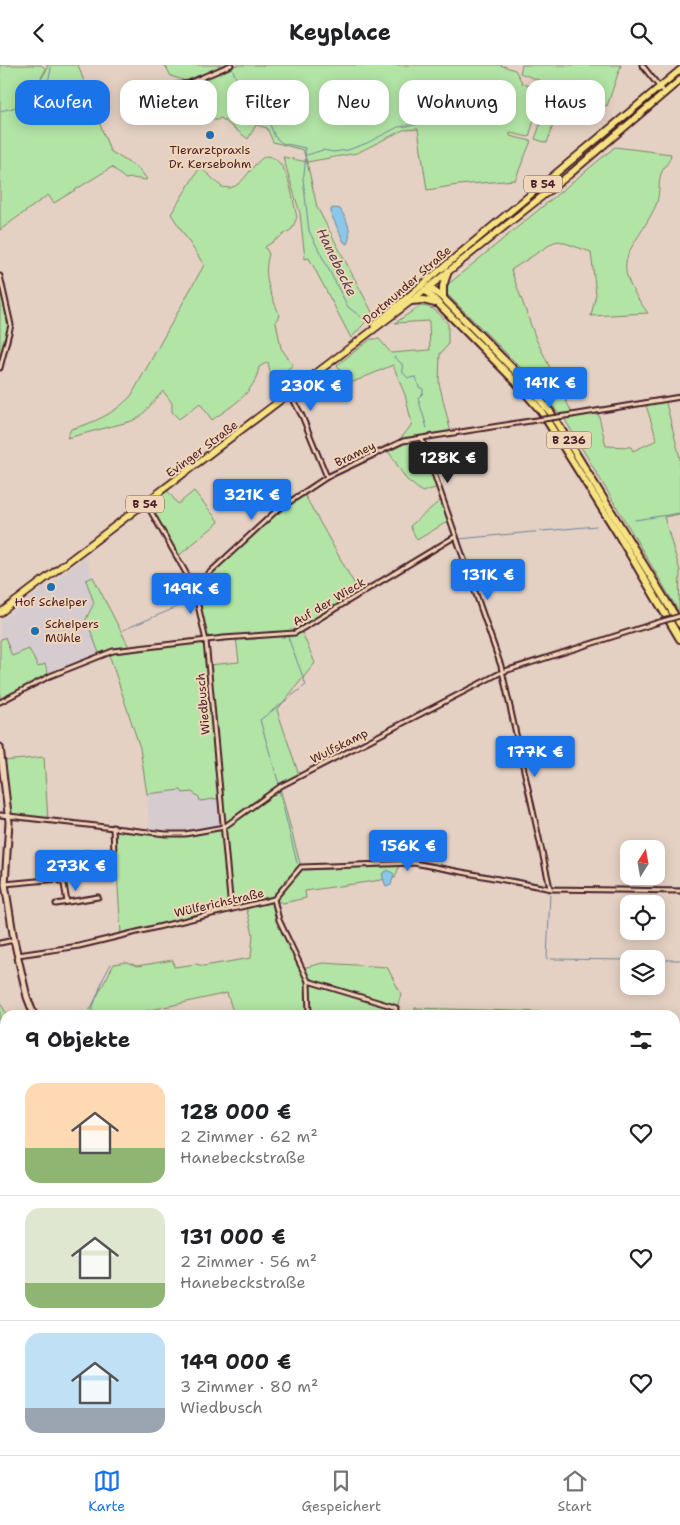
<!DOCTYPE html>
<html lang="de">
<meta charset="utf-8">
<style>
body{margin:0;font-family:"Shantell Sans",sans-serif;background:#f6f6f6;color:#202124;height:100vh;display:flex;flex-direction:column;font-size:19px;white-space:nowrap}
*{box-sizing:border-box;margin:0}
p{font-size:16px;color:#757577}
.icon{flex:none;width:28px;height:28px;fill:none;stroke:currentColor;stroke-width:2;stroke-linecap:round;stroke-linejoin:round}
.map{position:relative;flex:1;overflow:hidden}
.sheet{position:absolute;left:0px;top:945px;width:680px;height:445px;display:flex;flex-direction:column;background:#fff;border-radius:15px 15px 0 0;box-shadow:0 2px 12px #0003}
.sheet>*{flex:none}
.banner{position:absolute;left:15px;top:15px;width:650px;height:45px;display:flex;gap:10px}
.needle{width:32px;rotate:11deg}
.controls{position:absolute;left:620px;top:775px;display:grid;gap:10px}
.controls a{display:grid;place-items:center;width:45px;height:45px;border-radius:10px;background:#fff;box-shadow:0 2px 12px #0003;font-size:25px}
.price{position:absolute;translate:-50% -42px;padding:0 11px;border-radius:5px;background:#1a73e8;color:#fff;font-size:16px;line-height:32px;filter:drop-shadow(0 1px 2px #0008)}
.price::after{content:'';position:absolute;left:50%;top:30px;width:15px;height:11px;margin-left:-8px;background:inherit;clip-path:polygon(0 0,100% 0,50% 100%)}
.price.current{background:#222;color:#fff}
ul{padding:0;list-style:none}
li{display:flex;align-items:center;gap:15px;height:125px;padding:0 25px}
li+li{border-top:1px solid #e0e0e0}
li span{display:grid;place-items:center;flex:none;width:140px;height:100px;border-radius:15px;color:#555}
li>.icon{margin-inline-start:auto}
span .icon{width:60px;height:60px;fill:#fffc;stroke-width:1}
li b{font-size:21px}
h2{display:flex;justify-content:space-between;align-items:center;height:60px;padding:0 25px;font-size:21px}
.pill{padding:0 18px;border-radius:15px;background:#fff;box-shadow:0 2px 12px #0003;font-size:18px;line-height:45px}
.pill.current{background:#1a73e8;color:#fff}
header{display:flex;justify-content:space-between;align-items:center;height:65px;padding:0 25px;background:#fff;font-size:22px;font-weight:700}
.tab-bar{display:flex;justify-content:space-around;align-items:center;height:70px;border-top:1px solid #e0e0e0;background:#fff;font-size:14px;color:#757577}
.tab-bar a{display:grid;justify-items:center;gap:2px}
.tab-bar .current{color:#1a73e8}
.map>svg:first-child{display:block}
</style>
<header><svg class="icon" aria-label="back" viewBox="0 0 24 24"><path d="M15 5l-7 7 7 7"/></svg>Keyplace<svg class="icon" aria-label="search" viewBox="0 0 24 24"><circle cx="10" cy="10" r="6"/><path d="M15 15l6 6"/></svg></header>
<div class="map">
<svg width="680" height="1390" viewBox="0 0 680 1390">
<rect width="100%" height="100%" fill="#e4d1c3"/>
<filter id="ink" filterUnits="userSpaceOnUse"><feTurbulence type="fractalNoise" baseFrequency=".02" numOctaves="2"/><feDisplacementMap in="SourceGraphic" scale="10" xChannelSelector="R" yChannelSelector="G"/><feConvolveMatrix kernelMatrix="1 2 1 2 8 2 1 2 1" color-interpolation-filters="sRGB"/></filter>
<g filter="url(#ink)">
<g fill="#d6ccd0">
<polygon points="85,492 93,512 86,515 94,538 86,554 99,588 49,610 45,600 38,602 12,591 5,573 0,575 0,556"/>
<polygon points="181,725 183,728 192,727 199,732 221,733 221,760 185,768 149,765 147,729"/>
</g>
<g fill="#b2e4a5" stroke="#7e8268" fill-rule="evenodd">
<polygon points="0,0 41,0 46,4 36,22 47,4 47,0 78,0 110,86 139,104 147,114 146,115 132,113 125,114 112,102 54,138 48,130 0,165"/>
<polygon points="165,0 228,0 186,16 171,11"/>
<polygon points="235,0 500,0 515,5 523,19 543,24 529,72 510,68 510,71 531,76 515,115 458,120 427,125 418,64 403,65 357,88 307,97 317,142 373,249 351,273 309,193 305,194 300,148 283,92 307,97 303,85 273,77 267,63 256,60 248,74 221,53 217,55 185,54 176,31 176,25 225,6"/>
<polygon points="522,0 621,0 607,41 520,8"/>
<polygon points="544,49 555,54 547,78 535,74"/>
<path d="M615 82 671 89C670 98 663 102 661 109 658 119 660 130 656 140 632 191 606 192 648 248L591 251 596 229 591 187 559 176 554 177 511 205 536 274 572 348 559 349 532 314 445 227 446 221Z"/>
<path d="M266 91C289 92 292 134 297 152L292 164 265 182 269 189C262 213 271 229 280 251L276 257 281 283 293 300 272 316 268 297 259 302C255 328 232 341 212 355L200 338 179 354 172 347V338L163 326 141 351 132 356 67 373 71 364C94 358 115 348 131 331L204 200 171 149 200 102 222 122 230 123C246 119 251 98 266 91Z"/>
<polygon points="0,220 10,262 1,296 0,295"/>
<path d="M420 241C434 241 440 249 448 259V280L440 289 439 318 451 368 423 374 439 422 422 427 406 414 387 384 403 371 412 359 405 330 393 300 353 317 344 313 337 300 371 274H379L391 288 430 285 429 256 395 258Z"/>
<polygon points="665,334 680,393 680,449 664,452 680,506 679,547 564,353 598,347 606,381 631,382 633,386 657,375 645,337"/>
<polygon points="166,424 178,439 194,426 219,457 177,492 145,440"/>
<path d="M303 427 360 529 301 565 315 598 277 645 299 710 280 723 301 802 400 798 395 813 305 826 306 833 283 838 274 835 279 855 302 903 323 898 387 902 401 929 395 950H234L227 928 147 946V950H87L114 899 126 897 137 901 173 895 174 902 196 899 204 901 251 893 253 869 245 838 121 868 114 762 185 770 225 764 221 733 200 736 199 732 192 727 183 728 181 725 147 729 140 683 109 589 206 576 194 522 276 446ZM236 572 239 597 209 600 207 576Z"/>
<polygon points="443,433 450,455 417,475 410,461"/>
<polygon points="93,512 129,582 99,588 86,554 94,538 86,515"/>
<polygon points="5,572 12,591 29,584 38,602 45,599 49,610 0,634 0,575"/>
<polygon points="44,692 48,755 9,751 4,696"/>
<polygon points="0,937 7,950 5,1021 0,1012"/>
<polygon points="415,943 548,947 548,950 415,950"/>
<polygon points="675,1135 680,1135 680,1249 675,1250"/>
</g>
<g fill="#8ac8ea" stroke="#70849e">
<path d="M335 143 340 144C347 155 353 167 347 179L344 177 331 149V144Z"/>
<polygon points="388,805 394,809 391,820 386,822 382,809"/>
</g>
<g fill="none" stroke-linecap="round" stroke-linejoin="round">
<g stroke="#70849e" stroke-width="1">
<path d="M231 0 240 23 248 31 253 46 261 55 269 57 275 72 282 78 305 83C306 87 305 109 303 113L309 166 348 242 361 252"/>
<path d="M0 46C26 41 49 31 51 2"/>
<polyline points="307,90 323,85 333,87 348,85 367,78 398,62 416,60"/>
<polyline points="394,292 402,299 403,308 408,313 416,312 419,322 423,324 423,328 418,333 427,363"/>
<polyline points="432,394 455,462"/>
<polyline points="635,455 680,448"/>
<polyline points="459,474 596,461"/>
<polyline points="441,483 451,476 456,478"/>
<polyline points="421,495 438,484"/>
<polyline points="396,510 418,497"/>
<polyline points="382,518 393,511"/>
<polyline points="123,565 194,535 203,573"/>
<polyline points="297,569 379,520"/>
<polyline points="260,573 293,570"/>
<polyline points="235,575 256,574"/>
<polyline points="279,719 260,655 306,620 288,572"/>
<polyline points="279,725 297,798"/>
<polyline points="386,796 421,796"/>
<polyline points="360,797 383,796"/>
<polyline points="425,797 479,808"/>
<polyline points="336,803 412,800 507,818"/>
<polyline points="304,805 331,804"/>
<polyline points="484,808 508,813"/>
<polyline points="512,813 543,819"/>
<polyline points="512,819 545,825 550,829 547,894"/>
<polyline points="554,821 566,822"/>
<polyline points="568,822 612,823"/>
<polyline points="615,822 660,823"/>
<polyline points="663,823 680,823"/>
<polyline points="551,894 629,895"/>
<polyline points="656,895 680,895"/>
<polyline points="90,950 103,914 111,899"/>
<polyline points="0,1005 5,1009"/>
<polyline points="675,1147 680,1148"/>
</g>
<defs>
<g id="street">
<polyline points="642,0 665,29"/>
<polyline points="171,21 189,18 231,0"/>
<polyline points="0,211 11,260 0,303"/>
<polyline points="290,329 302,351 327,412"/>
<polyline points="572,350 680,332"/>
<polyline points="422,374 501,601 550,823"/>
<polyline points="150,445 194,522 206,576 231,844"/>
<polyline points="194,522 276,446 327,412 403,376 530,356"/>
<polyline points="0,637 50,611 113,586 224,573 295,568 456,471"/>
<polyline points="0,750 166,769 185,769 224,762 281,721 502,607 656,558"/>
<polyline points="84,791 84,788 114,788 113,762"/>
<polyline points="5,819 58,814 64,819 67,837"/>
<polyline points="274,834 279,855 308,916 309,950"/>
<polyline points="56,839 98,832"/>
<polyline points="0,878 14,875"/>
<polyline points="18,890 79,881 274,834 301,802 414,798 552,824 680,826"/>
<polyline points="308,916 391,941 396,943 395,950"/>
<polyline points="0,1038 5,1042"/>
<polyline points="0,1121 5,1130"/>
<polyline points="0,1157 5,1154"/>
<polyline points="675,1251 680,1251"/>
<polyline points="0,1381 5,1379"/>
<polyline points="21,1385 22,1390"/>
<polyline points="215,1385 216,1390"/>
</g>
<g id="secondary">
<polyline points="0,682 9,757 5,819 14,875 27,932 34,950"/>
<polyline points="237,1385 237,1390"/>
</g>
<g id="primary">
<polyline points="374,260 680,5"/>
<polyline points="0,548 419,230 570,109 680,15"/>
</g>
<g id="highway">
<polyline points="429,222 443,233 524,315 551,348 680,559"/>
<polyline points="425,225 516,317 541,346 615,464 680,574"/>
<polyline points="443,233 443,221 448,206"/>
<polyline points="411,236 423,235 435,238"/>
<polyline points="675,1285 680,1283"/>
<polyline points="675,1296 680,1295"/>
<polyline points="675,1300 680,1300"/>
<polyline points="0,1310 5,1311"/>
<polyline points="0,1320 5,1321"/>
</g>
</defs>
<use href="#street" stroke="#4a1f2b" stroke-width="7"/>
<use href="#secondary" stroke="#4a1f2b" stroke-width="9"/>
<use href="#primary" stroke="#4a1f2b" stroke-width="9"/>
<use href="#highway" stroke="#4a1f2b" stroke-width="10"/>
<use href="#street" stroke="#f0d6b8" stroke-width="3"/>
<use href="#secondary" stroke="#f0d6b8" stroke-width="5"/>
<use href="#primary" stroke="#f5e381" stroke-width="5.5"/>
<use href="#highway" stroke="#f5e381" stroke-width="6"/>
<defs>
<g id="street-bridge">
<polyline points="530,356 572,350"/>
<polyline points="656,558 680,551"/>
</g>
</defs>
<use href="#street-bridge" stroke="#4a1f2b" stroke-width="7" stroke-linecap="butt"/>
<use href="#street-bridge" stroke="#f0d6b8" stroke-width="3"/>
</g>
</g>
<g fill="#1f6fb2" stroke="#f0d6b8" stroke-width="2">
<circle cx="210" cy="70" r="5"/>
<circle cx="51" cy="522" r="5"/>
<circle cx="35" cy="566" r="5"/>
</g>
<g text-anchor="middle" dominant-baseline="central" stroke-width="4" stroke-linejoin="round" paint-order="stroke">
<g fill="#f0d6b8" stroke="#7c5655" stroke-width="1">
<rect x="524" y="110.5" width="38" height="17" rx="4"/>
<rect x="546.5" y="366.5" width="45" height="17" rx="4"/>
<rect x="126" y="430.5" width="38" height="17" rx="4"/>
</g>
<g font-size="11" font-weight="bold" fill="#4a1f2b">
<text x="543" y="119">B 54</text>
<text x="569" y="375">B 236</text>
<text x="145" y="439">B 54</text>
</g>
<g font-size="12" fill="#4a1f2b" stroke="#f0d6b8">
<text x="210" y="85">Tierarztpraxis<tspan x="210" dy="14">Dr. Kersebohm</tspan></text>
<text x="51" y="537">Hof Scheiper</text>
<text x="45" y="559" text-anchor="start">Scheipers<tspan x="45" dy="14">Mühle</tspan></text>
</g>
<g font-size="12" fill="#4a1f2b" stroke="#f0d6b8">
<text transform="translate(407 220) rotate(-41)">Dortmunder Straße</text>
<text transform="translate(202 384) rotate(-37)">Evinger Straße</text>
<text transform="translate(355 389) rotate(-26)">Bramey</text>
<text transform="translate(329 537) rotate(-31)">Auf der Wieck</text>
<text transform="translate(203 639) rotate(-95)">Wiedbusch</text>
<text transform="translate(339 681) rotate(-27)">Wulfskamp</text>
<text transform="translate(219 838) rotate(-13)">Wülferichstraße</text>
</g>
<g font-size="14" font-style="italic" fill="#574151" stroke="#f0d6b8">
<text transform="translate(337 197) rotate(64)">Hanebecke</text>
</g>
</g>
</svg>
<div class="controls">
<a><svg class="needle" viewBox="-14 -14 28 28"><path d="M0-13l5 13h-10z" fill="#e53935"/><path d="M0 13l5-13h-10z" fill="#757577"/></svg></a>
<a><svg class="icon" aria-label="locate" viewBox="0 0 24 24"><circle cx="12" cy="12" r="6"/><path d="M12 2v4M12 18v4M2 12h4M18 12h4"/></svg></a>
<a><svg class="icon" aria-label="layers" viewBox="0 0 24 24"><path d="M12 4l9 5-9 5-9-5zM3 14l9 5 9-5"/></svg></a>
</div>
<b class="price" style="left:550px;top:344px">141K €</b>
<b class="price" style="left:311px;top:347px">230K €</b>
<b class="price current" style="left:448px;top:419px">128K €</b>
<b class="price" style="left:252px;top:456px">321K €</b>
<b class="price" style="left:488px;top:536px">131K €</b>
<b class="price" style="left:191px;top:550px">149K €</b>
<b class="price" style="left:535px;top:713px">177K €</b>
<b class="price" style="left:408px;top:807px">156K €</b>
<b class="price" style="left:76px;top:827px">273K €</b>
<div class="banner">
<a class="pill current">Kaufen</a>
<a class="pill">Mieten</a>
<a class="pill">Filter</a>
<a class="pill">Neu</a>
<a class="pill">Wohnung</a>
<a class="pill">Haus</a>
</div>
<section class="sheet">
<h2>9 Objekte<svg class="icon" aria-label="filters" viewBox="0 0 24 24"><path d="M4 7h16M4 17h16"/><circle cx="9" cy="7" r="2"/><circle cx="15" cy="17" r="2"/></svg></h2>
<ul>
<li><span style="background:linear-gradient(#ffd9b3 65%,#8fb573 0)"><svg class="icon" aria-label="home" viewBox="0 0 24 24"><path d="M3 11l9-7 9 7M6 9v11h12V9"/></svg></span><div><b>128 000 €</b><p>2 Zimmer · 62 m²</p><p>Hanebeckstraße</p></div><svg class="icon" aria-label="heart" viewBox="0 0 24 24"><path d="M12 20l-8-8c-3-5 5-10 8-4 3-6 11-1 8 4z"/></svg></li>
<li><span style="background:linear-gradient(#dfe7d0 75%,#8fb573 0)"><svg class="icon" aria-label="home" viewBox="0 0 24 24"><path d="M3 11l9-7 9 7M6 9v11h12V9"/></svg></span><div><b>131 000 €</b><p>2 Zimmer · 56 m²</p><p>Hanebeckstraße</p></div><svg class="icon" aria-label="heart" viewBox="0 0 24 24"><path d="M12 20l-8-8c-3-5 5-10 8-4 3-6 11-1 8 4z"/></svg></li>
<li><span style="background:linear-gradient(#bfe0f5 75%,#9aa5b1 0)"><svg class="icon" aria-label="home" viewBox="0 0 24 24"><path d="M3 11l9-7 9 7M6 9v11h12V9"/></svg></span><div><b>149 000 €</b><p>3 Zimmer · 80 m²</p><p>Wiedbusch</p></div><svg class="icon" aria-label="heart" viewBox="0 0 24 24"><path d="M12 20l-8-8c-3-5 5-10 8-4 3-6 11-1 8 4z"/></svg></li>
</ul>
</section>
</div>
<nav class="tab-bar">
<a class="current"><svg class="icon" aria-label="map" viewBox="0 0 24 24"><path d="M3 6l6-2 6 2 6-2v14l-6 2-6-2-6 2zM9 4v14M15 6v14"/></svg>Karte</a>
<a><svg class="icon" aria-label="saved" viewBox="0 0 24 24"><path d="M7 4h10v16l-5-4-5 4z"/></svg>Gespeichert</a>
<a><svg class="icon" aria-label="home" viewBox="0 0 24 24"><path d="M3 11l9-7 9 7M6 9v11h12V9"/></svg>Start</a>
</nav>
